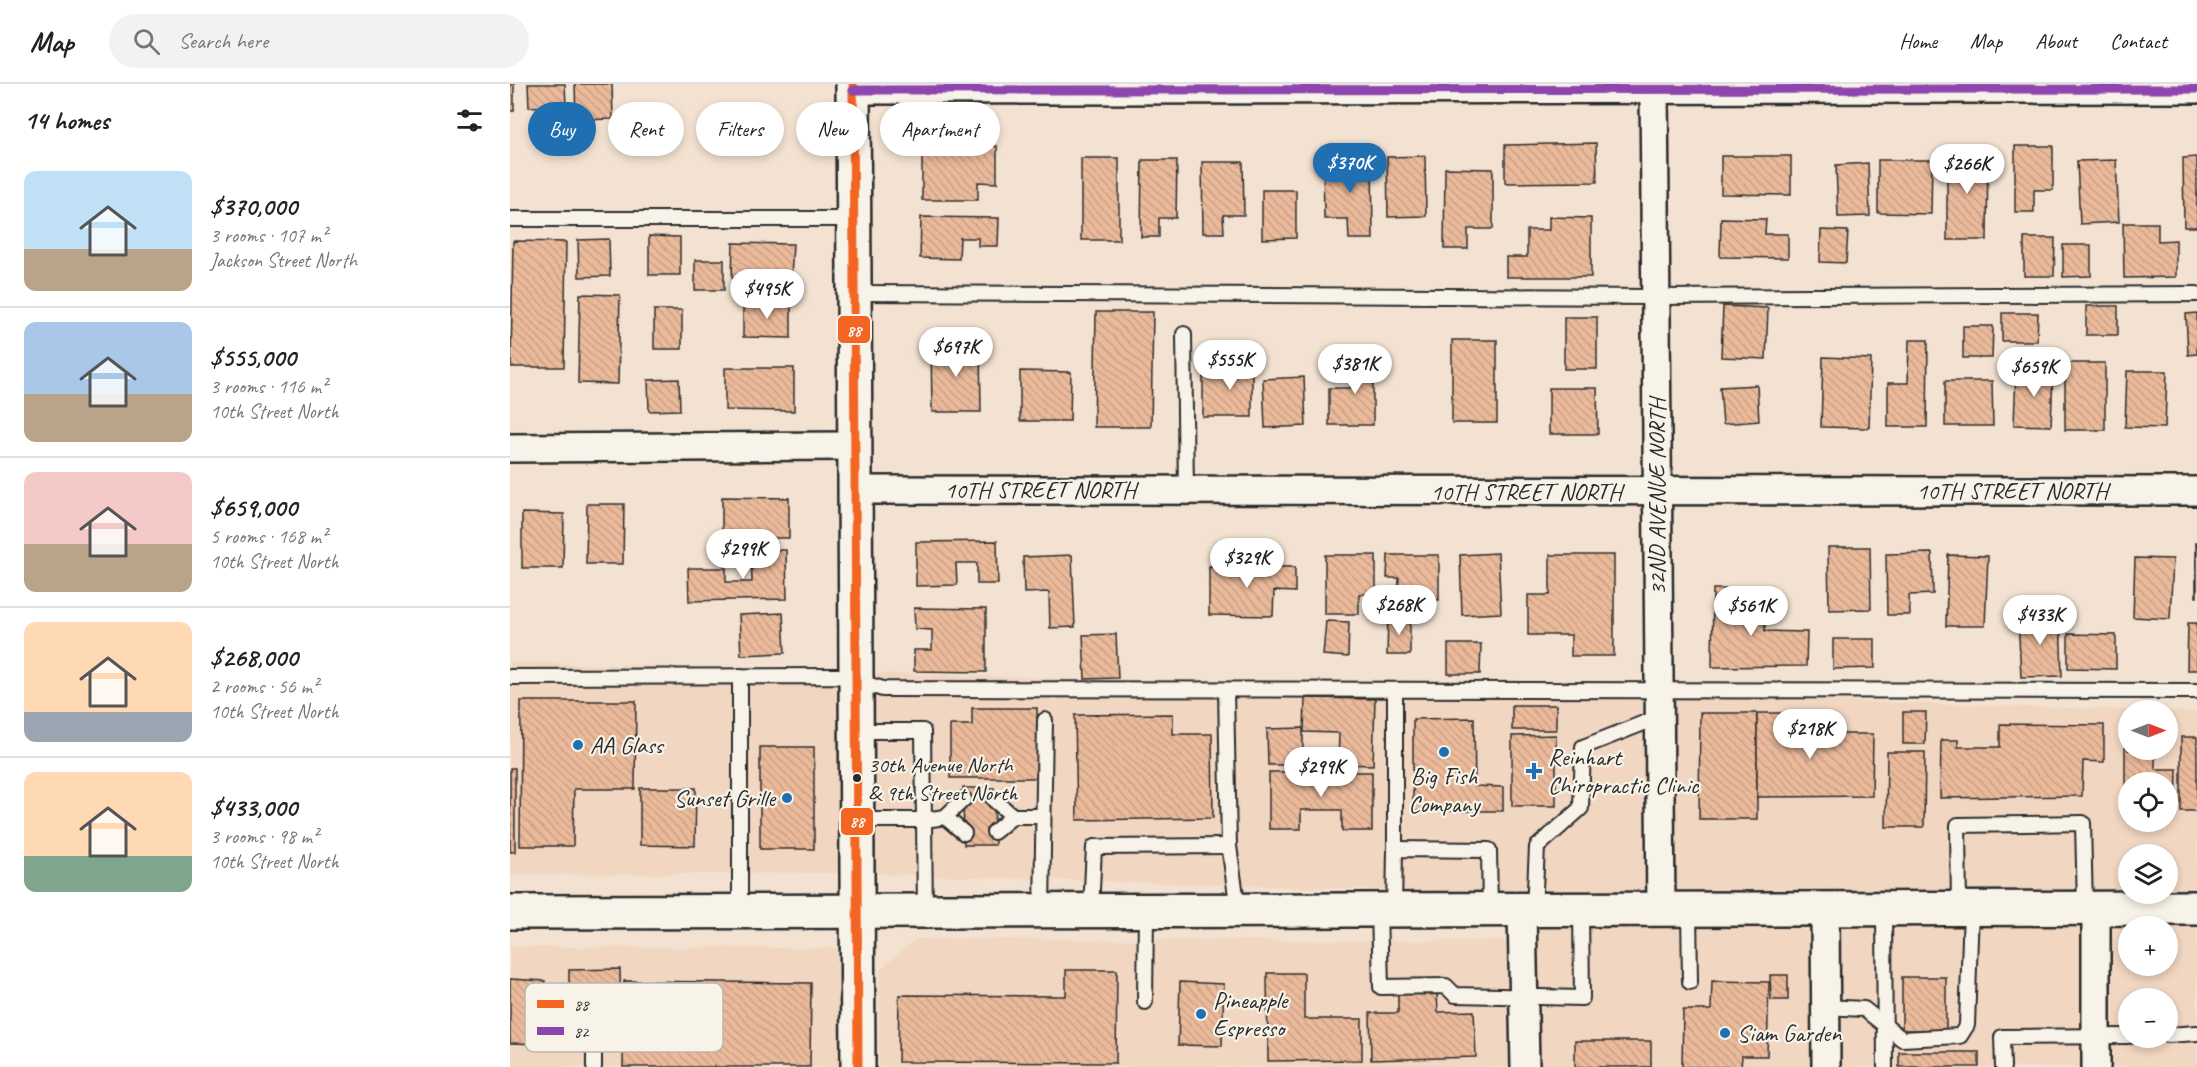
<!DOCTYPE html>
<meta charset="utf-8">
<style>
body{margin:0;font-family:Caveat,sans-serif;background:#f2f2f2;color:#222;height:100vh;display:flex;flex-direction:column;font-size:22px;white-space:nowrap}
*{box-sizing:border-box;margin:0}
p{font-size:20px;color:#767676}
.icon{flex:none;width:33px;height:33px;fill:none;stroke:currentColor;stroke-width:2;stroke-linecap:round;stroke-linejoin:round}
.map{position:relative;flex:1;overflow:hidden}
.sheet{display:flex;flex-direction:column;background:#fff;width:510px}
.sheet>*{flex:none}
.banner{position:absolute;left:18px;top:18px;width:570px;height:54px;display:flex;gap:12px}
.needle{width:39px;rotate:90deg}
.controls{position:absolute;left:1608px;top:616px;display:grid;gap:12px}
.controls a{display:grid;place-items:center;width:60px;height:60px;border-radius:50%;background:#fff;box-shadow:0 3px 9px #0003;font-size:30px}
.price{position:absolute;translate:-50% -51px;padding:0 14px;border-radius:21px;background:#fff;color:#222;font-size:20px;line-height:39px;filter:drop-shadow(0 2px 3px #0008)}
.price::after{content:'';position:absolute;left:50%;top:36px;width:18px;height:14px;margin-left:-9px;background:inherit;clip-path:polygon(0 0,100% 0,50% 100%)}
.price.current{background:#1f6fb2;color:#fff}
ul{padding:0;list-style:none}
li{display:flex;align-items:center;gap:18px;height:150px;padding:0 24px}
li+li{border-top:2px solid #e0e0e0}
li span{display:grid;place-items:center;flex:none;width:168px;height:120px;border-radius:12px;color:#555}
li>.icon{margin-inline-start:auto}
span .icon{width:72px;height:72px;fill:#fffc;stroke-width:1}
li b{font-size:26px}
h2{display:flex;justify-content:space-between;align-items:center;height:72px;padding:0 24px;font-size:26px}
.tag{padding:0 21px;border-radius:27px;background:#fff;box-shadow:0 3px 9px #0003;font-size:21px;line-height:54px}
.tag.current{background:#1f6fb2;color:#fff}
header{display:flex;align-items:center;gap:36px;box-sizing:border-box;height:84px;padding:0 30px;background:#fff;border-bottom:2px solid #e0e0e0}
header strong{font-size:28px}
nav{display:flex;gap:33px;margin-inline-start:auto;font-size:21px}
.search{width:420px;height:54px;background:#f2f2f2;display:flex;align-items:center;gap:15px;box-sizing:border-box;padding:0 21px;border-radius:33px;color:#767676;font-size:22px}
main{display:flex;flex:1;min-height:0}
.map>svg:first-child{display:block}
</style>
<header>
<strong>Map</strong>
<div class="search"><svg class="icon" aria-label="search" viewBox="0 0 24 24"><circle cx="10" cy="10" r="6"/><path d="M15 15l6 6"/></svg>Search here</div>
<nav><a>Home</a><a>Map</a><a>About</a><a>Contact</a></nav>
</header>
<main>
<section class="sheet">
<h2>14 homes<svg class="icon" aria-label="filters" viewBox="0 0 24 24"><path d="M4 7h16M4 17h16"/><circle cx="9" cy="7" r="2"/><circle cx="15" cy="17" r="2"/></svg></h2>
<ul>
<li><span style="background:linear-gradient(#bfe0f5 65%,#b9a48a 0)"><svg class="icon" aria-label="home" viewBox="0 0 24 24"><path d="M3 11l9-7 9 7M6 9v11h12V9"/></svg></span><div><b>$370,000</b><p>3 rooms · 107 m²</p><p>Jackson Street North</p></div></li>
<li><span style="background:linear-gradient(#a9c7e8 60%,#b9a48a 0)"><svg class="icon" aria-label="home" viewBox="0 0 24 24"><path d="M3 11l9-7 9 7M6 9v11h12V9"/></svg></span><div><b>$555,000</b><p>3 rooms · 116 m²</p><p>10th Street North</p></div></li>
<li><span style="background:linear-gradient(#f6c9c9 60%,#b9a48a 0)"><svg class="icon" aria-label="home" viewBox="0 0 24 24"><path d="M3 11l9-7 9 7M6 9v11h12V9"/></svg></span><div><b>$659,000</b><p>5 rooms · 168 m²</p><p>10th Street North</p></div></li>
<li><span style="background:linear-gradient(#ffd9b3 75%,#9aa5b1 0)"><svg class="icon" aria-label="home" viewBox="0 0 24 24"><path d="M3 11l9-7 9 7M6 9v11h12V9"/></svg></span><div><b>$268,000</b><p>2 rooms · 56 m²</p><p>10th Street North</p></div></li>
<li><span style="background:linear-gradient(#ffd9b3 70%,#7fa58c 0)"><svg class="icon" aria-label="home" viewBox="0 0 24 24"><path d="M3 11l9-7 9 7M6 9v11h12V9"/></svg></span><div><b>$433,000</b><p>3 rooms · 98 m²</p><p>10th Street North</p></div></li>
</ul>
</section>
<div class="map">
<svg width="1687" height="983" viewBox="0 0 1687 983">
<defs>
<pattern id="building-back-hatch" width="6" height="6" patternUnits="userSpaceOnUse" patternTransform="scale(1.5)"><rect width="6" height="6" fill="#ebba9b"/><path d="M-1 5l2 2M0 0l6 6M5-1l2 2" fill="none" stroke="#caa086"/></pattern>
</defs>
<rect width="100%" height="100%" fill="#f3e2d1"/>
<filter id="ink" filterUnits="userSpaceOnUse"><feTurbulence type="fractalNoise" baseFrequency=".0167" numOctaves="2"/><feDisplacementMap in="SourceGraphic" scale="12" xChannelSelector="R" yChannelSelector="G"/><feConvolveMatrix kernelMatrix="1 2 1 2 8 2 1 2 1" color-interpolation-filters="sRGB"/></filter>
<g filter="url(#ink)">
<g fill="#f1d6c1" fill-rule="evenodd">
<polygon points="0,578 331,588 332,789 0,791"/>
<polygon points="362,589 1133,612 1135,807 1012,810 363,790"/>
<path d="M1164 612 1655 627H1618V666H1658V627L1687 628V805H1658V771H1618V805L1166 806ZM1618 699H1658V738H1618Z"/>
<polygon points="1331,832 1570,833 1570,983 1331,983"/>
<polygon points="1300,833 1300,983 1029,983 1028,837"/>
<path d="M1601 833H1687V983H1601ZM1618 843H1658V882H1618ZM1618 915H1658V954H1618Z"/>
<polygon points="405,855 999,857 1000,983 368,983 370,886"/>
<polygon points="0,863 327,864 330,983 0,983"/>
</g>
<g fill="url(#building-back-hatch)" stroke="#2b2b2b" stroke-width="1.5">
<rect x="0" y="0" width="4" height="27"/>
<polygon points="18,0 55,0 56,22 19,23"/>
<polygon points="65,0 102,0 103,35 66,36"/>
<polygon points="1086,59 1087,98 995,99 995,61"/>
<polygon points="412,62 487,62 487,99 468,98 468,116 412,116"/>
<polygon points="1505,62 1543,62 1543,106 1524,106 1524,128 1505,128"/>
<polygon points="1437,66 1478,66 1477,156 1437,156"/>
<polygon points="915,72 916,132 878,133 877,73"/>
<polygon points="1211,72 1281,72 1281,111 1211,110"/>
<polygon points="1687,73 1687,143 1674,143 1673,74"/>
<rect x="571" y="74" width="38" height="82"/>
<polygon points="813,74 862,74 863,155 839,155 838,135 814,135"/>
<polygon points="632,76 667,76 666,134 649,134 649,153 631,153"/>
<polygon points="1368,76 1422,76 1421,130 1368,129"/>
<polygon points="1606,76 1609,138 1570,140 1567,77"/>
<polygon points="692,78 733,78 734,131 713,131 714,149 693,149"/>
<polygon points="1358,79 1360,132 1328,133 1326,81"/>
<polygon points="935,84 983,85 983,145 958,145 958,165 934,165"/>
<polygon points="752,106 786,106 786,154 752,155"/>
<polygon points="411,133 489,134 488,162 468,162 468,154 450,154 449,175 410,174"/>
<polygon points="1039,133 1081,134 1081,193 996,193 996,173 1017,173 1017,146 1039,146"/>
<polygon points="1211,134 1256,135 1255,150 1278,150 1278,174 1210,173"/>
<polygon points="1613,139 1648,139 1648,157 1666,156 1666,193 1614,194"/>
<polygon points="1311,146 1338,147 1336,179 1310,178"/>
<polygon points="139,152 170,153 170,191 139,191"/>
<polygon points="1514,154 1545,154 1544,192 1514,192"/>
<polygon points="99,155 100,192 69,193 68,156"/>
<polygon points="3,157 56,158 54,283 1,283"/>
<polygon points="223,159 283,160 281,195 222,194"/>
<polygon points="1553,161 1581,161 1581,192 1553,193"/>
<rect x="185" y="176" width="29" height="30"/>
<polygon points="70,210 110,211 108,300 68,299"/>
<polygon points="233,218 281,219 281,254 233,253"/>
<polygon points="1213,222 1258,224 1256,275 1211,273"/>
<rect x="1576" y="222" width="32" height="29"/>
<rect x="144" y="226" width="28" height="39"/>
<polygon points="586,228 643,228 641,343 584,343"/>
<polygon points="1492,229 1528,229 1527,257 1492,257"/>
<polygon points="1687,229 1687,270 1678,271 1676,230"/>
<rect x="1054" y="233" width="33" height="52"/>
<polygon points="1453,242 1483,242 1482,274 1453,274"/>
<rect x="942" y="256" width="45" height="83"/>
<polygon points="1399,256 1418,256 1417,343 1378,343 1378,299 1398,299"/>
<polygon points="421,259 470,259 471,328 422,328"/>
<polygon points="841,268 863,268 863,341 819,341 819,304 841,304"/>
<polygon points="718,273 742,273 742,333 693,333 693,292 718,293"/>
<polygon points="1313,273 1361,275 1359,344 1311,343"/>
<rect x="1555" y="279" width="40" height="67"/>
<polygon points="215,284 284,284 284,327 215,326"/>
<polygon points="510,287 561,288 560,337 510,337"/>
<polygon points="1506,287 1543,288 1541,342 1504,341"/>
<polygon points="1617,287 1657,287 1655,344 1615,343"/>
<polygon points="794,293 796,342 755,344 753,295"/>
<polygon points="169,295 170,326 139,327 138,296"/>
<polygon points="1435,297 1482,297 1483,342 1435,342"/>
<polygon points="1247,301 1249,337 1213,340 1210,303"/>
<polygon points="1039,304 1087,304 1088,350 1039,350"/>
<polygon points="212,413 279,414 279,454 212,454"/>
<polygon points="77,420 114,420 113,480 76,480"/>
<polygon points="12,429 54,430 53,484 12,484"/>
<polygon points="487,457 488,500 467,500 467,479 446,479 447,501 406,502 406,458"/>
<rect x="1686" y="458" width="1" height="55"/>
<polygon points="1318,463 1360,463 1361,525 1319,526"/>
<polygon points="241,466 276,466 277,515 179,517 178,484 216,484 216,498 242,498"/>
<polygon points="988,469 991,529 952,531 950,471"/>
<polygon points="1422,469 1423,510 1399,511 1400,531 1377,531 1376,470"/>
<polygon points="562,471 565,543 540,544 539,508 514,509 513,473"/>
<polygon points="815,471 866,471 866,510 849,510 849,530 815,530"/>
<polygon points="878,471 929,471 929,516 888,516 889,494 877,494"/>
<polygon points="1040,471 1104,471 1104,572 1061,572 1061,551 1018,551 1018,511 1040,511"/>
<polygon points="1438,471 1478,472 1475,542 1436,542"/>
<polygon points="1625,474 1663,475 1660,535 1623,533"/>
<polygon points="699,482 785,483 785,508 764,507 763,532 699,531"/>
<polygon points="1203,505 1233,505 1233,528 1255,529 1255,547 1297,548 1296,582 1202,583"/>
<polygon points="404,524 476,525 476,588 404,587 404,566 422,566 422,546 405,545"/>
<polygon points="273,529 275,569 231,571 229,531"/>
<polygon points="1550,531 1552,592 1511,593 1508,533"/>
<polygon points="878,533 900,533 900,571 877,571"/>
<polygon points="816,537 839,538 838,573 813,571"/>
<polygon points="1678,539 1687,539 1687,586 1677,586"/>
<polygon points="606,550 608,594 575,595 573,551"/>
<polygon points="1558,550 1606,551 1606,585 1558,584"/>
<polygon points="1323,555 1365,555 1365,584 1323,585"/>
<polygon points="938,560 971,560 970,590 938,590"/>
<polygon points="795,614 865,615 863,681 828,680 829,649 794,648"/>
<polygon points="11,617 126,617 125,705 64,705 63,762 10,762"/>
<rect x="1002" y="621" width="44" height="25"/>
<polygon points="462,624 527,624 527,694 440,694 440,641 462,641"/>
<polygon points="1393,628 1416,628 1415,660 1393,660"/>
<polygon points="1190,629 1247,629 1247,735 1189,735"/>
<polygon points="1247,629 1296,629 1295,650 1363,650 1362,712 1247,713"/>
<polygon points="663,630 663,650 702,650 703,734 567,736 565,631"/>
<polygon points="964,634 965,702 993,703 993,727 903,727 903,635"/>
<polygon points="1490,640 1594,641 1594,678 1573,677 1572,712 1430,714 1431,656 1448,656 1448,663 1490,663"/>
<polygon points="1615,642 1618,642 1618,666 1645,666 1645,685 1667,685 1666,729 1658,729 1658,699 1618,699 1618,729 1615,729"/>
<polygon points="793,644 793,681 758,681 757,645"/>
<polygon points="1046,651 1046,722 1002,722 1002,652"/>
<rect x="1671" y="653" width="16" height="74"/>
<rect x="250" y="663" width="54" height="102"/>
<polygon points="1377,668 1415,668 1414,743 1376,743"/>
<rect x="0" y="684" width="5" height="84"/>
<polygon points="759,688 862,688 862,747 832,747 832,726 791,726 791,745 759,745"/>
<polygon points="130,704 186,704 185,762 130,761"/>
<polygon points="453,704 484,704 485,761 454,761"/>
<polygon points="110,885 111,944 59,944 59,886"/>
<polygon points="556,886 607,886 606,979 388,978 389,911 556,912"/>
<polygon points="757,889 794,889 794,935 852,935 852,976 758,977"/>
<polygon points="1260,891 1278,891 1278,916 1261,916"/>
<rect x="1392" y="893" width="44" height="53"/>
<polygon points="0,895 35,897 33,960 0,959"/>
<polygon points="114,897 301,899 300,983 113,983"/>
<polygon points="1202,897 1259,898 1257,972 1232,972 1231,983 1172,983 1173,926 1201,926"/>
<polygon points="670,898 714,900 712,962 668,961"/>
<polygon points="927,909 928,928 964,927 966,973 861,976 860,929 888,929 888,910"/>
<rect x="1065" y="957" width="76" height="26"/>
<rect x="1389" y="968" width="80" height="15"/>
</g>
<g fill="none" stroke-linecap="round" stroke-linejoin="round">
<defs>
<g id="service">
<polyline points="0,135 344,135"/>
<polyline points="344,209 1145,213 1687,210"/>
<polyline points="674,250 676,407"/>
<polyline points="230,592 230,827"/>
<polyline points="0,593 329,592 373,605 1687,607"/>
<polyline points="716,606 719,762 728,826"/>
<polyline points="346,647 413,647 415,827"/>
<polyline points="484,716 503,732 533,732"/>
<polyline points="435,733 454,749"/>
<polyline points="347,736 415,736 435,733 454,715"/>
<polyline points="484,748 503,732"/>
<polyline points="885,765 885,606"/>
<polyline points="1179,825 1180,898"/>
<polyline points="1374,825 1375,983"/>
<polyline points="1449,825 1448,741 1573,739 1575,824"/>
<polyline points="869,826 871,903 936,902 945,911 1072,914 1071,826"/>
<polyline points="884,826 885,765 979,766 980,826"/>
<polyline points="1024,826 1027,763 1071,724 1073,663 1149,633"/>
<polyline points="532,827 535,636"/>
<polyline points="581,827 584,763 719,762"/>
<polyline points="635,918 636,827"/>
<polyline points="1315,923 1354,925 1392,955 1450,952 1457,941 1461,825"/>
<polyline points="1658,951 1687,949"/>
<polyline points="84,961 84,983"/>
<polyline points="1493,983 1492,953 1618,952"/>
</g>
<g id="minor">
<polyline points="1144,0 1151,826"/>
<polyline points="343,6 1687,5"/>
<polyline points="0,364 345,362"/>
<polyline points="345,406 1687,407"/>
<polyline points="1586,824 1586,983"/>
<polyline points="1315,825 1316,983"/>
<polyline points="1012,826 1015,983"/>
</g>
<polyline id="tertiary" points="343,0 348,983"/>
<polyline id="secondary" points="0,828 1687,824"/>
</defs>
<use href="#service" stroke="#2b2b2b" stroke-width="18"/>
<use href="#minor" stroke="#2b2b2b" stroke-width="32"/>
<use href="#tertiary" stroke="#2b2b2b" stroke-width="38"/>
<use href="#secondary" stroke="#2b2b2b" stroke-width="38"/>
<use href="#service" stroke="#f7f3e8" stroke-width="14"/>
<use href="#minor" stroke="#f7f3e8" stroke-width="27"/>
<use href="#tertiary" stroke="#f7f3e8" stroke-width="33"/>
<use href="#secondary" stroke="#f7f3e8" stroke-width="33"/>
<defs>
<polyline id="bus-1" points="343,0 348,983"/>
<polyline id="bus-2" points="343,6 1687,5"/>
</defs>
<use href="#bus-1" stroke="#f7f3e8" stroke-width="14"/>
<use href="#bus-2" stroke="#f7f3e8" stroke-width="14"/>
<use href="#bus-1" stroke="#f26522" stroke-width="9"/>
<use href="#bus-2" stroke="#8e44ad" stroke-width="9"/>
</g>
</g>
<g fill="#1f6fb2" stroke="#f7f3e8" stroke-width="2">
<circle cx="68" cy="661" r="6"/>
<circle cx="934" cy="668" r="6"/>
<path d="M1021 678h6v6h6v6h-6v6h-6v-6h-6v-6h6z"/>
<circle cx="277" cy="714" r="6"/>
<circle cx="691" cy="930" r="6"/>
<circle cx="1215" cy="949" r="6"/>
</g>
<circle fill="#2b2b2b" stroke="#f7f3e8" stroke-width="2" cx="347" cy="694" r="5"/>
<g text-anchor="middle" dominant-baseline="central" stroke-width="4.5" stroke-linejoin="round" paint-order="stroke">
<g font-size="22" fill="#2b2b2b" stroke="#f7f3e8" text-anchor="start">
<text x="358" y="681">30th Avenue North<tspan x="358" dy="28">&amp; 9th Street North</tspan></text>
</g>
<g font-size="24" fill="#2b2b2b" stroke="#f7f3e8">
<text x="530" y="406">10TH STREET NORTH</text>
<text x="1502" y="407">10TH STREET NORTH</text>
<text x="1016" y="408">10TH STREET NORTH</text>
<text transform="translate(1147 413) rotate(-90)">32ND AVENUE NORTH</text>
</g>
<g font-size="24" fill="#2b2b2b" stroke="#f7f3e8" text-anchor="start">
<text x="80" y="661">AA Glass</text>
<text x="1038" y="673">Reinhart<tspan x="1038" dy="28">Chiropractic Clinic</tspan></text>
<text x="934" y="692" text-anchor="middle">Big Fish<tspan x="934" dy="28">Company</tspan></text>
<text x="265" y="714" text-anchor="end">Sunset Grille</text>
<text x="703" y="916">Pineapple<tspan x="703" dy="28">Espresso</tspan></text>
<text x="1227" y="949">Siam Garden</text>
</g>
</g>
<rect x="15" y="899" width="198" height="69" rx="9" fill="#f7f3e8" stroke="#bab7af" stroke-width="1.5"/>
<rect x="27" y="916" width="27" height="8" fill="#f26522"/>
<rect x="27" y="943" width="27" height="8" fill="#8e44ad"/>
<g font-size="16" fill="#2b2b2b">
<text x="64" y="926">88</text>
<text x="64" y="953">82</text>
</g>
<g stroke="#f7f3e8" stroke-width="2">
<rect x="327" y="231" width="34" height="29" rx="6" fill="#f26522"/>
<rect x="330" y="723" width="34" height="29" rx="6" fill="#f26522"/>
</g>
<g font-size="16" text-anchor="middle" font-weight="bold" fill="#fff">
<text x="344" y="252">88</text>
<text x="347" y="743">88</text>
</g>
</svg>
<div class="controls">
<a><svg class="needle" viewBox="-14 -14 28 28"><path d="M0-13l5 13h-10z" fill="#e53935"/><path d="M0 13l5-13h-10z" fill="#767676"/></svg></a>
<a><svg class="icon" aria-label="locate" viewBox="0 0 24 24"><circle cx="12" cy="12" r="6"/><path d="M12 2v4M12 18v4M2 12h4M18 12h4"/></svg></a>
<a><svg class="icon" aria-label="layers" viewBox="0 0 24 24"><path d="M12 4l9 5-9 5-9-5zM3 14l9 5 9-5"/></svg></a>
<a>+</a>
<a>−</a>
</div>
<b class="price current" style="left:840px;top:110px">$370K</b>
<b class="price" style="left:1457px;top:111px">$266K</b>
<b class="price" style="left:257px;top:236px">$495K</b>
<b class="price" style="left:446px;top:294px">$697K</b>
<b class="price" style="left:720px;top:307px">$555K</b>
<b class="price" style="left:845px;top:311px">$381K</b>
<b class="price" style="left:1524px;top:314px">$659K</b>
<b class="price" style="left:233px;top:496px">$299K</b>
<b class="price" style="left:737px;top:505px">$329K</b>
<b class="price" style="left:889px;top:552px">$268K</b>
<b class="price" style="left:1241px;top:553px">$561K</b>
<b class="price" style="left:1530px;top:562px">$433K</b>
<b class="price" style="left:1300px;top:676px">$218K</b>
<b class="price" style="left:811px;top:714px">$299K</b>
<div class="banner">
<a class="tag current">Buy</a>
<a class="tag">Rent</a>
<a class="tag">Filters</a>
<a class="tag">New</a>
<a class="tag">Apartment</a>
</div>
</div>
</main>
